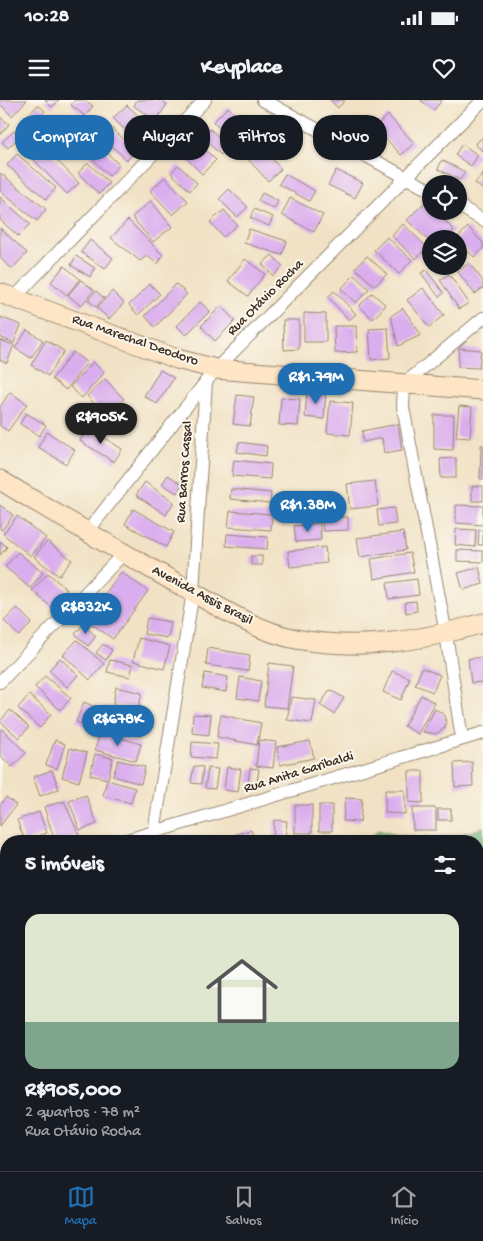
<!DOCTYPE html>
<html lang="pt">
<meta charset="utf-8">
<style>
body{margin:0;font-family:"Gochi Hand",sans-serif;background:#20242c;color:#f1f3f6;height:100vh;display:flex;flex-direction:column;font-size:19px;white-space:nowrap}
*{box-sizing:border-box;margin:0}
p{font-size:16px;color:#9ea1a6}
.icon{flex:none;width:28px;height:28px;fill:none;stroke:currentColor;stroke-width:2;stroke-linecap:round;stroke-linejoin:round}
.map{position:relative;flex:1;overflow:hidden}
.sheet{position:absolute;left:0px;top:735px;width:484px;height:336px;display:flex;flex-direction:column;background:#171b24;border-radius:20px 20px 0 0;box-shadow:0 1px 4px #0004}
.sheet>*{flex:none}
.top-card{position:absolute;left:15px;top:15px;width:454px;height:45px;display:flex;gap:10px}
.fabs{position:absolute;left:422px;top:75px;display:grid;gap:10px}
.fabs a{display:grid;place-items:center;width:45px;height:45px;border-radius:50%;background:#171b24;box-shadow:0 1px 4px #0004;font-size:25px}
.price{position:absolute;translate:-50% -42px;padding:0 11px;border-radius:18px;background:#1f6fb2;color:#fff;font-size:16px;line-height:32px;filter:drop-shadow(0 1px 2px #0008)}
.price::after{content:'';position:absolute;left:50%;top:30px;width:15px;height:11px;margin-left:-8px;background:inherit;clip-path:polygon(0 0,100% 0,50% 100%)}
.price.selected{background:#222;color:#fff}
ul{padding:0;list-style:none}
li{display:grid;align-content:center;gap:10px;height:265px;padding:0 25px}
li span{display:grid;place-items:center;height:155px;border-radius:15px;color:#555}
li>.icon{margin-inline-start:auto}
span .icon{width:90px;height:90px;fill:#fffc;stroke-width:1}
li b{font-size:21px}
h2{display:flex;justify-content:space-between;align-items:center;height:60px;padding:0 25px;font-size:21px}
.chip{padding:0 18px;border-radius:20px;background:#171b24;box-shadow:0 1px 4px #0004;font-size:18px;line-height:45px}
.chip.selected{background:#1f6fb2;color:#fff}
.status{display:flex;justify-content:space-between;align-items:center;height:35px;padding:0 25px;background:#171b24;direction:ltr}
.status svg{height:14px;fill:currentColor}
header{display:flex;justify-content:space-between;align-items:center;height:65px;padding:0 25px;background:#171b24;font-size:22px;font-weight:800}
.menu{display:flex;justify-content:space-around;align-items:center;height:70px;border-top:1px solid #363941;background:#171b24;font-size:14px;color:#9ea1a6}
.menu a{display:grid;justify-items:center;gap:2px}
.menu .selected{color:#1f6fb2}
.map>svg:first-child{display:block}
</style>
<div class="status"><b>10:28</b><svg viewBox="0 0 49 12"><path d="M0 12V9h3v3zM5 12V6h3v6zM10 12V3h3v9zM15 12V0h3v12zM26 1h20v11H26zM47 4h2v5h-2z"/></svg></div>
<header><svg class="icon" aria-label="menu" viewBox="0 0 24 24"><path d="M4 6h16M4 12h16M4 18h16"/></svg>Keyplace<svg class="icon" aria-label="heart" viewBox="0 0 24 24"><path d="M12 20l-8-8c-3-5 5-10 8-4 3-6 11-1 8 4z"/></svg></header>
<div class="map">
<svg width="483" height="1071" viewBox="0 0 483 1071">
<rect width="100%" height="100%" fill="#fbf7ec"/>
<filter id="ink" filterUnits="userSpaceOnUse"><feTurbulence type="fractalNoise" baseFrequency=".02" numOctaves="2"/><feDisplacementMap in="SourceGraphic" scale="10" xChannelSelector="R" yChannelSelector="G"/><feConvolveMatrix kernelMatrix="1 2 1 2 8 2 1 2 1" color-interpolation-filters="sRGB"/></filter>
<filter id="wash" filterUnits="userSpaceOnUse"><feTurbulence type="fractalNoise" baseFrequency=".0096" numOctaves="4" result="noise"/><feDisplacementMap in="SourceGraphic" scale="20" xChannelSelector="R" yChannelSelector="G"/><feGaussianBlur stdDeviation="1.12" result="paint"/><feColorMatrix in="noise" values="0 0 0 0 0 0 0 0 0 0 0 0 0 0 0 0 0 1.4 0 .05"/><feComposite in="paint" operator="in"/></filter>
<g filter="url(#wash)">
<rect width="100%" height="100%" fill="#f1e2c5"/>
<g fill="#78bc80" stroke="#5a734f">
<path d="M483 727V811L478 812V741H368L378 730C411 741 451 741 483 727Z"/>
<polygon points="0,800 6,801 6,865 0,864"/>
<path d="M483 840V1068C470 1067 452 1064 441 1071H44V1065H478V868L479 865H478V841Z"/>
<polygon points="6,979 6,996 0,999 0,980"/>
</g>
<g id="blocks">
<g fill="#daadee">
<polygon points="2,0 27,0 12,16 0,4"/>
<polygon points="45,0 59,0 52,7"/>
<polygon points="75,0 85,0 93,6 85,16 71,5"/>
<polygon points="137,0 161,0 167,4 156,21 134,6"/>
<polygon points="330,0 345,0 338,8"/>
<polygon points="420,0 442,0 434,10"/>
<polygon points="38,5 45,11 28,30 21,23"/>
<polygon points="127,5 150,27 136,41 113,18"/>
<polygon points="228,7 248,27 233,42 213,22"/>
<polygon points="388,15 414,43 401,55 375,27"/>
<polygon points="0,17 9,24 0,35"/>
<polygon points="72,17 89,34 77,46 60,30"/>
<polygon points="107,24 136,50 127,60 98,33"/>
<polygon points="210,29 229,46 221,55 203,38"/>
<polygon points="14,31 19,37 8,48 2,42"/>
<polygon points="249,34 281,69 268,81 236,46"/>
<polygon points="483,37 483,52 475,44"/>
<polygon points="96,41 119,65 109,76 85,51"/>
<polygon points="196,41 216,60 202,74 182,54"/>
<polygon points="462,44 478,55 471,66 455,55"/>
<polygon points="46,49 79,83 67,94 34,60"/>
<polygon points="17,54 56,88 46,99 7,65"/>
<polygon points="442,60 465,72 460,80 438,69"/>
<polygon points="88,63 109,83 99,94 78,73"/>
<polygon points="178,65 197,83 190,91 171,73"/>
<polygon points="336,70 363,83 355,98 328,85"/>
<polygon points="0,73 46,109 37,121 0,91"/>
<polygon points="285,74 315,91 309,101 279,84"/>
<polygon points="483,74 483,90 475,83"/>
<polygon points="165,77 188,101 173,115 150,91"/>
<polygon points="229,89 248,107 237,117 219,99"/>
<polygon points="262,93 278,101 274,109 258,101"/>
<polygon points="0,97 30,124 18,136 0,120"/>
<polygon points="290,98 323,115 314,132 282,115"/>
<polygon points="151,101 172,127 153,142 132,117"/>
<polygon points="425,102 431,108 431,111 435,111 454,130 446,139 431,139 431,143 407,120"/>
<polygon points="254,109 273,117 269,126 250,118"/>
<polygon points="224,110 237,125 223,137 210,122"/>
<polygon points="128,120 163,155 158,164 147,156 140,161 111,138"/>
<polygon points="403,124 427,147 416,159 392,136"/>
<polygon points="468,127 483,143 483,149 474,157 459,142 459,139 456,139"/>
<polygon points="0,128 27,153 12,169 0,158"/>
<polygon points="249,129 287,141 282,155 244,143"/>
<polygon points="387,137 412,160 399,174 374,150"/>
<polygon points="90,140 113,158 105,169 81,152"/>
<polygon points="272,155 283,166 273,176 262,164"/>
<polygon points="76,156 95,168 90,177 71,165"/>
<polygon points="367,156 387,174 375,186 355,168"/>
<polygon points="245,159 265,174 248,196 228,181"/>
<polygon points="469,163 483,181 483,188 475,194 458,172"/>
<polygon points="64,166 80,179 67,195 51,182"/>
<polygon points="426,170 444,193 439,197 421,173"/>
<polygon points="449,174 469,203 459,209 440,180"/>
<polygon points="354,175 369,189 356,203 341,189"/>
<polygon points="81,180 94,190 81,206 68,195"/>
<polygon points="150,184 160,194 138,215 129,205"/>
<polygon points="176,184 187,194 155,227 145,216"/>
<polygon points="423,188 444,215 429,227 407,200"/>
<polygon points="96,191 104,198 96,207 88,200"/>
<polygon points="112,191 124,203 109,219 97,208"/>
<polygon points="334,191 356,214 349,220 328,197"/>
<polygon points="372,193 386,205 373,219 359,206"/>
<polygon points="200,202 210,211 186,235 177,226"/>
<polygon points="221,206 235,221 215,241 201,226"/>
<polygon points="403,208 421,235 398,246 391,216"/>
<polygon points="304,213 326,214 326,242 304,242"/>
<polygon points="0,217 21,225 14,243 0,237"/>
<polygon points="283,220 299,220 299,249 284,250"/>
<polygon points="334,226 356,226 357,252 335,253"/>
<polygon points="388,228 390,258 371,260 369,229"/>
<polygon points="27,230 43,240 31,258 15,248"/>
<polygon points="0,240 14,245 7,263 0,260"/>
<polygon points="46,240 64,251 48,276 31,265"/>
<polygon points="459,248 481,250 479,268 458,267"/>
<polygon points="73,252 87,263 66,290 52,279"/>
<polygon points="93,262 104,273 82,298 70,287"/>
<polygon points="160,270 174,278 157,304 144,296"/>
<polygon points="105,279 124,299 107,316 87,296"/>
<polygon points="307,291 326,292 324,319 305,317"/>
<polygon points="10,292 27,304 8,331 0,326 0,307"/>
<polygon points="237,295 254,297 250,326 233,324"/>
<polygon points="281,298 300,299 298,326 279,325"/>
<polygon points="330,301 353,303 350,335 327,333"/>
<polygon points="459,306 472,307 470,338 456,337"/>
<polygon points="26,313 46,325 39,336 20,324"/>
<polygon points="434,315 454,315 453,350 434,349"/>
<polygon points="398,324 402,350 384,353 382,338 363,342 362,331"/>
<polygon points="88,327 122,349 114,362 80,341"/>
<polygon points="47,332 75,350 66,364 38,347"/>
<polygon points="239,342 267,346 266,356 237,352"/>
<polygon points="481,345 483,345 483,379 480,379"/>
<polygon points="456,358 456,378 441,378 440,359"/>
<polygon points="234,360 271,364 270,379 232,376"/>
<polygon points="168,375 182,384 177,393 162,384"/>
<polygon points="375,381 378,406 350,409 347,384"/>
<polygon points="145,382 174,402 166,415 136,395"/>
<rect x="472" y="386" width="11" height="15"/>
<polygon points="231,389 271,393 270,403 230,399"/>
<polygon points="0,405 13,415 2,430 0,429"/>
<polygon points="456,405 483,406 483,425 456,423"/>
<polygon points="394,408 396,424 379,426 377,410"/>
<polygon points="133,409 174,432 166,447 125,424"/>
<polygon points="230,411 272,414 271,430 228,427"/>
<polygon points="17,416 46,438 31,456 3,434"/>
<polygon points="348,417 348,430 323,431 322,418"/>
<polygon points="320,423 321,440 296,442 294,426"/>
<polygon points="456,429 476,430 475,447 455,445"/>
<polygon points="479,430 483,430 483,445 478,445"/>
<polygon points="403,432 406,450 360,457 357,438"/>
<polygon points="227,434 268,437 267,449 226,446"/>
<polygon points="0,441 7,447 0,455"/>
<polygon points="47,441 72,460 59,476 34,457"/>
<polygon points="325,447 327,463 290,467 288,451"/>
<polygon points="457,450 483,451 483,462 457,461"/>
<polygon points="18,452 43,473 30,488 5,467"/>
<polygon points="410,453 414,472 374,479 371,459"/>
<rect x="251" y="456" width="11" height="9"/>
<polygon points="479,467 483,484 463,490 458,473"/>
<polygon points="121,472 148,491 113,539 86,520"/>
<polygon points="48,473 67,490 51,507 32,490"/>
<polygon points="417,479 419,495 389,499 387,483"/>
<polygon points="416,501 417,511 406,513 405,502"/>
<polygon points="17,508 32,523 19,536 4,521"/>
<polygon points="147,518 171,522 168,538 144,534"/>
<polygon points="83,525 96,536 88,546 75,534"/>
<polygon points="139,538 170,546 164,569 133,561"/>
<polygon points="77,540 104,564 90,580 63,555"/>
<polygon points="103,544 112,550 106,560 96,553"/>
<polygon points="208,548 250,555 248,571 206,565"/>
<polygon points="483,557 483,582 471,583 468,559"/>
<polygon points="60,558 78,575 67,587 49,570"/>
<polygon points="110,560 133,565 130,577 107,572"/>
<polygon points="269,563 293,566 287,608 264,606"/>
<polygon points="422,568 440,575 433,592 415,585"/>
<polygon points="392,571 410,578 401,600 383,592"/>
<polygon points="205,573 228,577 226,592 202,588"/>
<polygon points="45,576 71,598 60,610 35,587"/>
<polygon points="240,577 261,581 258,601 237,598"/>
<polygon points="116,587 142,593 138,610 113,604"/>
<polygon points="330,590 344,598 334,614 320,605"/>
<polygon points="29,595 51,614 40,628 18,608"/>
<polygon points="421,595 435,603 418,634 404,626"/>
<polygon points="291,597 316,600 312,623 287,620"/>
<polygon points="84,602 95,607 87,627 76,622"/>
<polygon points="104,606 126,612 121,631 99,625"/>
<polygon points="435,609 444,614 446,624 445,628 436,634 423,632"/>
<polygon points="10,610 29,627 19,638 0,621"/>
<polygon points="129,612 145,616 140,636 124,632"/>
<polygon points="193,614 211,615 209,635 192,633"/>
<polygon points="221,615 261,623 257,645 217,637"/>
<polygon points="2,629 26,653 12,667 0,655 0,632"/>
<polygon points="100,632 141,644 136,661 95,650"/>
<polygon points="55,640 65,644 57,669 46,665"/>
<polygon points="259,640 276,642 273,668 256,666"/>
<polygon points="310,641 314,658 280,665 277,647"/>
<polygon points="192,642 218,644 216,659 191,657"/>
<polygon points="70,648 87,653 79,682 62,677"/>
<polygon points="95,654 113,658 108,679 90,675"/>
<polygon points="118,660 145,667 141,684 113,676"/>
<polygon points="472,662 473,686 455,687 454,663"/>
<polygon points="194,666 203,667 201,684 191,683"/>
<polygon points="227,667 241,669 238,692 224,690"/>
<polygon points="208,668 218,669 215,689 205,688"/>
<polygon points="250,668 259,669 257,683 248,682"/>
<polygon points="52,670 59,689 40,696 33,677"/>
<polygon points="409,671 423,671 423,703 409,702"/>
<polygon points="107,680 135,688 131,703 103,696"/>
<polygon points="385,690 405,690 405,714 385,713"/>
<polygon points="86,695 97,724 80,730 69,701"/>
<polygon points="6,697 16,705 0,726 0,705"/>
<polygon points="345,698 362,699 360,722 343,721"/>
<polygon points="64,701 79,735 63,741 55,741 44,707"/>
<rect x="295" y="705" width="17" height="28"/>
<rect x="319" y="705" width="13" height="26"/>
<polygon points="412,708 436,708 436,730 413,730"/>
<rect x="438" y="709" width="13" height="11"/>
<polygon points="39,712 47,733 25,741 17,720"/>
<polygon points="274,720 287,721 285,741 273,741"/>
<polygon points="251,730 254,741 238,741 236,734"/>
<polygon points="6,1029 6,1060 0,1062 0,1031"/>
</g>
</g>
</g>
<g filter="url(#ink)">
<use href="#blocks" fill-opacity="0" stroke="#968672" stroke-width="1"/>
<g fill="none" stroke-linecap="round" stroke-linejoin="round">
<defs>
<g id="street">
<polyline points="263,0 431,91"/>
<polyline points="459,106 483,120"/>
<polyline points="14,198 205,0"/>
<polyline points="87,432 216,269 483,0"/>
<polyline points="0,582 124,453"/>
<polyline points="462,639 446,534 403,307 404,284 483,218"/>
<polyline points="154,732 193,492 206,281"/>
<polyline points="124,741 483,633"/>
</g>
<g id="secondary">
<polyline points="0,193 177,259 216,269 483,290"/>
<path d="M0 380C59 416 119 451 180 485 216 505 255 531 296 539 362 551 420 541 483 523"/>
</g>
</defs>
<use href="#street" stroke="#968672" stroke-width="14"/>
<use href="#secondary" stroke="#968672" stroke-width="21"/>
<use href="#street" stroke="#fff" stroke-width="12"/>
<use href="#secondary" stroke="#fde5c5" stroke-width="19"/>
<defs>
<g id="rail">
<polyline points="478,806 483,805"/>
<polyline points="478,816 483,814"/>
<polyline points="0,946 6,945"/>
<polyline points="0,958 6,956"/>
</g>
</defs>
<use href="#rail" stroke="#3b2a1e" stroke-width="5.5"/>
<use href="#rail" stroke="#fbf7ec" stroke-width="4" stroke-dasharray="11" stroke-linecap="butt"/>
</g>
</g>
<g text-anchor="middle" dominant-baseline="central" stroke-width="4" stroke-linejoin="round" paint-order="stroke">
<g font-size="14" fill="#3b2a1e" stroke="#fbf7ec">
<text transform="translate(266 198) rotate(-45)">Rua Otávio Rocha</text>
<text transform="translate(135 241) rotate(19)">Rua Marechal Deodoro</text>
<text transform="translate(185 372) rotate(-86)">Rua Barros Cassal</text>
<text transform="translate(202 496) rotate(28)">Avenida Assis Brasil</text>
<text transform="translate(299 673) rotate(-17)">Rua Anita Garibaldi</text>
</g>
</g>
</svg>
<div class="fabs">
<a><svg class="icon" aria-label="locate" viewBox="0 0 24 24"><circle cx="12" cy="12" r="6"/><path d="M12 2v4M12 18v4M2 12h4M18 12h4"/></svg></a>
<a><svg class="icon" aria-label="layers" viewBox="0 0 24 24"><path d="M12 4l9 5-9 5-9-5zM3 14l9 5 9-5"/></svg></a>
</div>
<b class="price" style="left:316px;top:305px">R$1.79M</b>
<b class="price selected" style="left:101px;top:345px">R$905K</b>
<b class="price" style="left:308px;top:433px">R$1.38M</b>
<b class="price" style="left:86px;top:535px">R$832K</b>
<b class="price" style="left:118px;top:647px">R$678K</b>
<div class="top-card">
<a class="chip selected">Comprar</a>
<a class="chip">Alugar</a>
<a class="chip">Filtros</a>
<a class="chip">Novo</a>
</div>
<section class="sheet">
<h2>5 imóveis<svg class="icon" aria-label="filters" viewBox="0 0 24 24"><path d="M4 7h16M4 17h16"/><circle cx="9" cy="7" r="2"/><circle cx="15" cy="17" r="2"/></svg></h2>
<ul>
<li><span style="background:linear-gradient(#dfe7d0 70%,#7fa58c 0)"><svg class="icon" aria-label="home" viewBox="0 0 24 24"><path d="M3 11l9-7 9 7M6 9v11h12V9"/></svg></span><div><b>R$905,000</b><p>2 quartos · 78 m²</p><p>Rua Otávio Rocha</p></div></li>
</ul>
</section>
</div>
<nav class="menu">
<a class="selected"><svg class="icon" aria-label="map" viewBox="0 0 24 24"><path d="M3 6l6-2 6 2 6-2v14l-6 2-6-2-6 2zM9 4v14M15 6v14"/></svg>Mapa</a>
<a><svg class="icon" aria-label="saved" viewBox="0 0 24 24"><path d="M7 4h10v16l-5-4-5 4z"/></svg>Salvos</a>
<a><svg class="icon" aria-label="home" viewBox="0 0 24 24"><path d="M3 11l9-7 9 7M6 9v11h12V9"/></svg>Início</a>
</nav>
